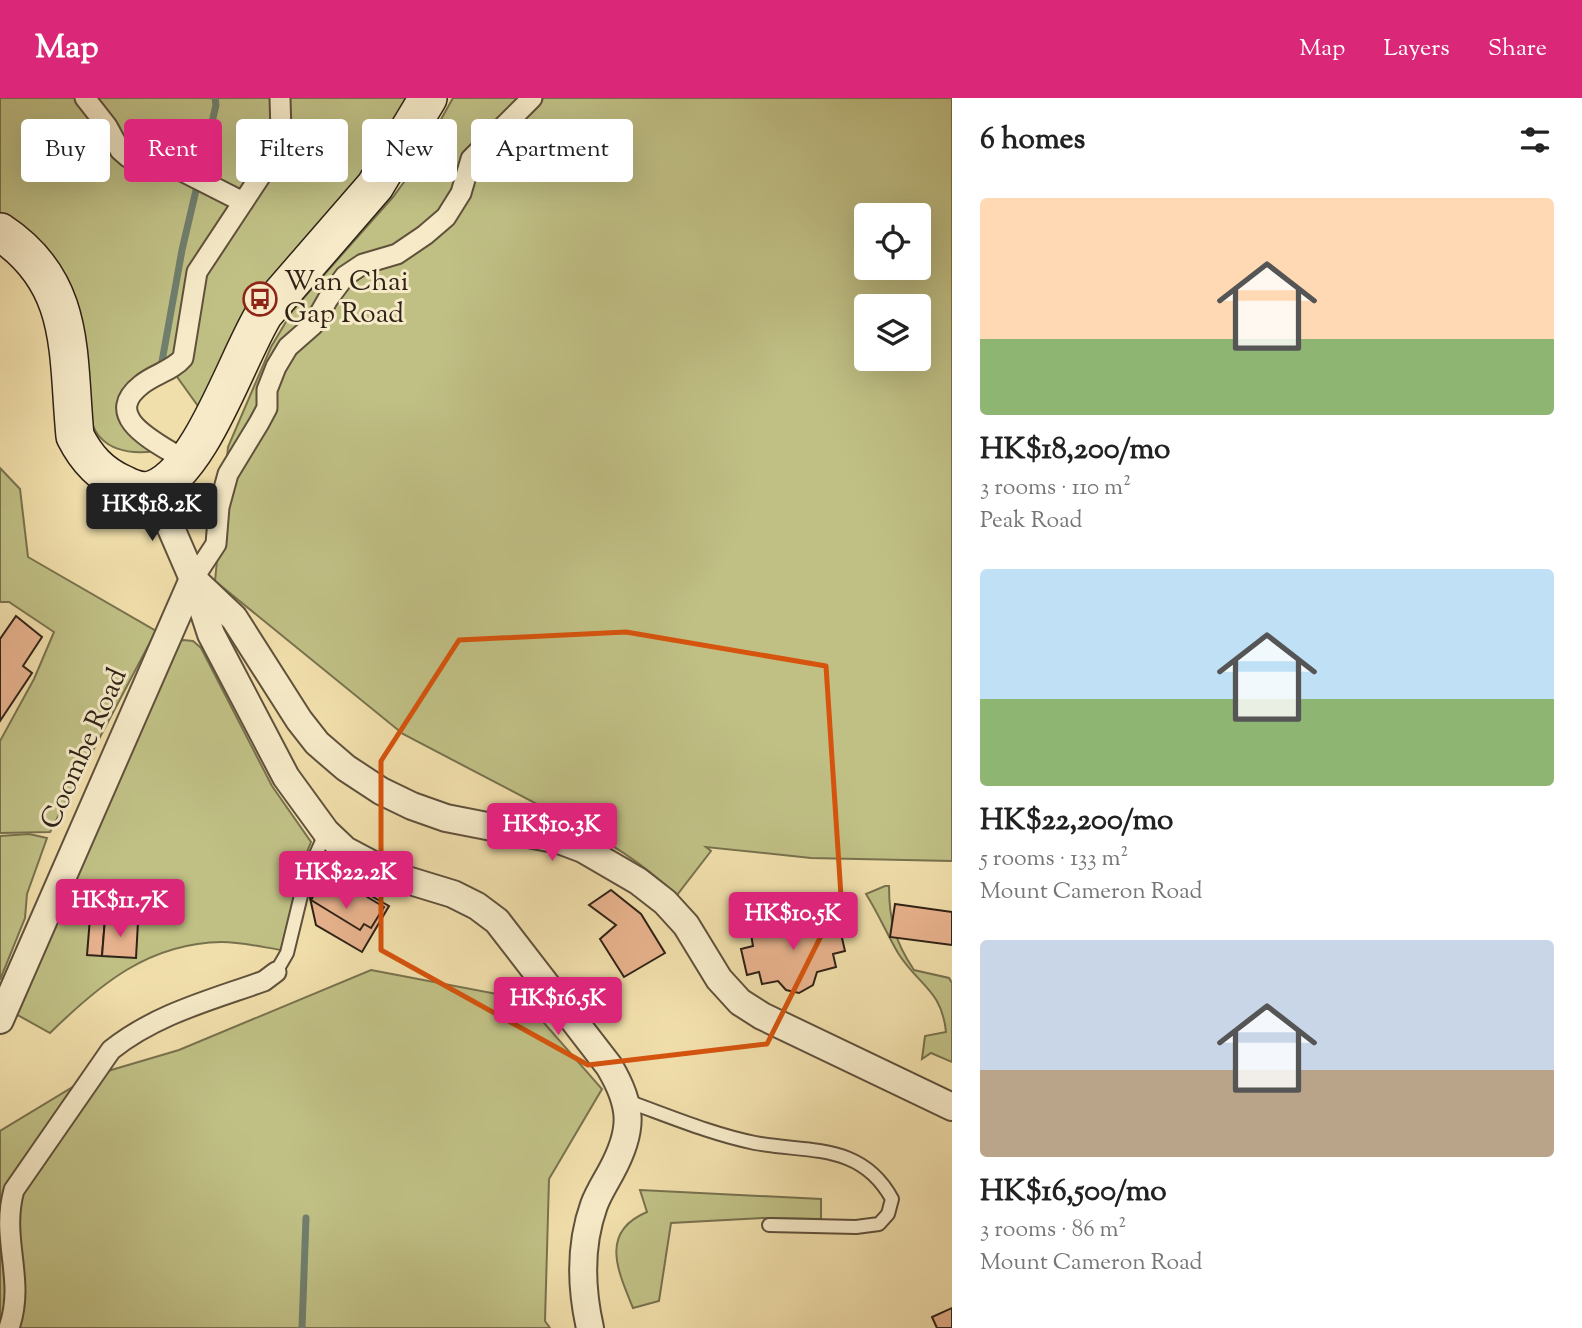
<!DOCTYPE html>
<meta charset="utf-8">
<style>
body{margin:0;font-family:"Sorts Mill Goudy",serif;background:#f2f2f2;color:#222;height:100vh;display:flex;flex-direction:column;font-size:26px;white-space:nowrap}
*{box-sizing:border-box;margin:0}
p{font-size:23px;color:#767676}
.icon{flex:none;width:38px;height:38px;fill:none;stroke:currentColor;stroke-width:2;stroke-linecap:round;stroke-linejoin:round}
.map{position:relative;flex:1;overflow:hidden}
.sheet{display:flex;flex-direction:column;background:#fff;width:630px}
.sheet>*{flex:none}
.banner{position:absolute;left:21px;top:21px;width:665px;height:63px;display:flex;gap:14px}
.controls{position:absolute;left:854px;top:105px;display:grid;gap:14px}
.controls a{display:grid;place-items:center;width:77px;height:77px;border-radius:7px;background:#fff;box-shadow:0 7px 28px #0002;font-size:35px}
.price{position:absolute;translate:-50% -60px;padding:0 16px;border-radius:7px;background:#db2777;color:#fff;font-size:23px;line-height:46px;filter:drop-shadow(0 2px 4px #0008)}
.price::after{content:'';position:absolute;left:50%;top:42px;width:21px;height:16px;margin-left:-10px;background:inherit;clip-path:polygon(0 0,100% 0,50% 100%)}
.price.active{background:#222;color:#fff}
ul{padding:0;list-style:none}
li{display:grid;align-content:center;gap:14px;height:371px;padding:0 28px}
li span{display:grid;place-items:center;height:217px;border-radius:7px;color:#555}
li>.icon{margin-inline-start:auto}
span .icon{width:126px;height:126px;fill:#fffc;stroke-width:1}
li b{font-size:30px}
h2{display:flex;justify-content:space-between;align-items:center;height:84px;padding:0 28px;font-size:30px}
.pill{padding:0 24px;border-radius:7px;background:#fff;box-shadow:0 7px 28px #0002;font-size:24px;line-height:63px}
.pill.active{background:#db2777;color:#fff}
header{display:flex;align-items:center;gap:42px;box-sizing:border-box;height:98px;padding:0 35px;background:#db2777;color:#fff}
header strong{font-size:33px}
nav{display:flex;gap:38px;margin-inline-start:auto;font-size:24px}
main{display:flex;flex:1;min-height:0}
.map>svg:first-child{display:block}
</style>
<header>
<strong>Map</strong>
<nav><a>Map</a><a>Layers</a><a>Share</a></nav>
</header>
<main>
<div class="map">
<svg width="952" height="1230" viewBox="0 0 952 1230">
<rect width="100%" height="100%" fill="#f1dfab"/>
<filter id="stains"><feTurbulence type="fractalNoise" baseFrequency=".00286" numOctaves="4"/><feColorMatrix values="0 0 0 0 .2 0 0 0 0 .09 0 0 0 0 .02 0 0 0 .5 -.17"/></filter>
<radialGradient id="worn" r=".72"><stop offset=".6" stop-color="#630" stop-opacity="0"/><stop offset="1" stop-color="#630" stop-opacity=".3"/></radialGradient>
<g fill="#c0c085" stroke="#78714e" stroke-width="2" fill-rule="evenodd">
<path d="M0 0H413L380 58 246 211 237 226V239L203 315 162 258C155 278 139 276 126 289 121 294 119 303 119 309 118 333 137 343 155 353 130 357 101 352 92 325 89 317 90 306 89 298 86 265 87 227 74 197 59 159 33 137 0 114Z"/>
<path d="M453 0H952V763L811 760 706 749 711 753 677 797C649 772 614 744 578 731L579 728 403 636 215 483 228 349 271 249 293 212 393 99 412 73ZM866 117H919V170H866ZM866 208H919V261H866Z"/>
<polygon points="0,370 20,391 28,459 156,533 50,734 0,735 0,643 34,581 54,534 9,504 0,504"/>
<path d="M183 542 193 543 201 550 272 688 311 744 297 779 291 821 281 852C262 849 241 844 222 844 149 845 100 886 50 935L14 915 178 545Z"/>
<polygon points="29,736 47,740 27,796 25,820 0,882 0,738"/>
<path d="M885 788H889C889 822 895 844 914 872L949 880 952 885V964L931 955 922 961 925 938 946 934C942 892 918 887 898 855 887 836 878 815 866 796Z"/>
<polygon points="371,872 523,901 602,991 549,1081 545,1223 550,1230 0,1230 0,1033 91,978 179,952"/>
<path d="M640 1092 821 1101V1121L763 1120 671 1125 659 1203 633 1210C618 1173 599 1134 647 1114Z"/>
</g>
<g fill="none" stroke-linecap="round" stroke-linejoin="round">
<g stroke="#707f6e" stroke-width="7">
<polyline points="161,269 182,152 216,7 215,0"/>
<polyline points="302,1230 306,1120"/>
</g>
</g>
<g fill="#e8b38e" stroke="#2f2217" stroke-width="2">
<polygon points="16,518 42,539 23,568 32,575 0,623 0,541"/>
<polygon points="326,772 389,808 362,854 316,827 310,800"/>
<polygon points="327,775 384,809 371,830 364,826 360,832 311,802"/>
<polygon points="611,792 641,816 665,855 624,879 600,841 616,827 589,807"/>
<polygon points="895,806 952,814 952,847 890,839"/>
<polygon points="809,816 810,822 825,819 827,830 839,827 845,853 833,856 836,869 817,874 813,887 799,895 786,892 778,883 762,886 759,874 747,877 741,851 753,848 751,836 763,833 762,827"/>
<polygon points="90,820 105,821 102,858 87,857"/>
<polygon points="105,821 138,824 136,860 102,858"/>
<polygon points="952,1210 952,1230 937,1230 932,1219"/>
</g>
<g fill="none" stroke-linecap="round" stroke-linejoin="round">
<defs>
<g id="service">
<polyline points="276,874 287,855 305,781 326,734"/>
<path d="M627 1003C669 1018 711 1036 755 1045 808 1055 861 1044 892 1101L888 1116 879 1126 856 1129 769 1127"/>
</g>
<g id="pedestrian">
<polyline points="85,0 107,28 120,52 128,59 170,67 243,104"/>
<path d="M187 364C163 347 98 321 141 287 154 276 172 273 183 260L197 174 273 59 281 34 280 0"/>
<polyline points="193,481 216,446 219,409 228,376 259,325 267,310 267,292 276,269 288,249 313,227 328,201 345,178 363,166 397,156 425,137 446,119 461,95 471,61 532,0"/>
<path d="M9 1230C26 1181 0 1142 14 1092L111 952C156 916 211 902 264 883L276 874"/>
</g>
<g id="minor">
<path d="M154 391 193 481 211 536 286 679 326 734 345 752 394 778 453 796 477 808 497 823 609 968C633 1008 634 1032 611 1074 605 1085 598 1096 594 1107 580 1146 581 1190 590 1230"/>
<polyline points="195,483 234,520 299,622 317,645 346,670 381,693 412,708 446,720 559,742 583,751 638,783 665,804 686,827 719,881 740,904 762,918 952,1009"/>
<polyline points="0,922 193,481"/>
</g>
<path id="secondary" d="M0 134C77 185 67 256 75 338 86 360 100 376 123 386 132 391 144 395 154 391 201 373 237 260 264 216L375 88 428 0"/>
</defs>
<use href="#service" stroke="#60513c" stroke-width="16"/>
<use href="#pedestrian" stroke="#60513c" stroke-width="23"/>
<use href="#minor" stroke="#60513c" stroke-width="30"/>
<use href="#secondary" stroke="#2f2217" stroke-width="40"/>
<use href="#service" stroke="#f6eac8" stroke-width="12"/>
<use href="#pedestrian" stroke="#f6eac8" stroke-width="19"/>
<use href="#minor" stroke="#f6eac8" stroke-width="26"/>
<use href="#secondary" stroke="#f6eac8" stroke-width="37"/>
</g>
<path fill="none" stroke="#d6540d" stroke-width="5" stroke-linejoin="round" d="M626 534 826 568 841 798 767 946 588 967 381 852V663L459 542Z"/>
<defs>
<symbol id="bus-ring" viewBox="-11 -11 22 22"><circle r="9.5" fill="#f6eac8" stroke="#8f2418" stroke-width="1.5"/><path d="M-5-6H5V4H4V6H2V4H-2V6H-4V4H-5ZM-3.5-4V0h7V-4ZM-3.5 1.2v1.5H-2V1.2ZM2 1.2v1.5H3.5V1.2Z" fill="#8f2418"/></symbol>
</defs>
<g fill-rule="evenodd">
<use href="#bus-ring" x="241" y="182" width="38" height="38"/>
</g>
<g text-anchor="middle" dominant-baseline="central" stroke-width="6" stroke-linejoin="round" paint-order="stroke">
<g font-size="28" fill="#2f2217" stroke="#f6eac8" text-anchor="start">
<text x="284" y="185">Wan Chai<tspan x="284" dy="32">Gap Road</tspan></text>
</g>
<g font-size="28" fill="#2f2217" stroke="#f6eac8">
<text transform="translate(85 651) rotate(-66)">Coombe Road</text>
</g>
</g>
<rect width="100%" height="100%" filter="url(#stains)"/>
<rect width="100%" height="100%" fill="url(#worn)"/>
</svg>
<div class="controls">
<a><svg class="icon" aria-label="locate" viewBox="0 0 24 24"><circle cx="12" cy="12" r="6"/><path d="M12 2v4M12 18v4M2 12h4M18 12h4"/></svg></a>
<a><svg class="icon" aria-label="layers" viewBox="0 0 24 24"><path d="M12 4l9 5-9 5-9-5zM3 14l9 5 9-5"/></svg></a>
</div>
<b class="price active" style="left:152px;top:445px">HK$18.2K</b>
<b class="price" style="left:552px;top:765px">HK$10.3K</b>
<b class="price" style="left:346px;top:813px">HK$22.2K</b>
<b class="price" style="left:120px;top:841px">HK$11.7K</b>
<b class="price" style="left:793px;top:854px">HK$10.5K</b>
<b class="price" style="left:558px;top:939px">HK$16.5K</b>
<div class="banner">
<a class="pill">Buy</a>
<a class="pill active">Rent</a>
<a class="pill">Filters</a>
<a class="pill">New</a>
<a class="pill">Apartment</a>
</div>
</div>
<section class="sheet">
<h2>6 homes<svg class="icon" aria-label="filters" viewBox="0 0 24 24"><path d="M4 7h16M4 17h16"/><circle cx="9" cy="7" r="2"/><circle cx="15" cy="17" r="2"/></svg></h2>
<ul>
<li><span style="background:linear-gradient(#ffd9b3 65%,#8fb573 0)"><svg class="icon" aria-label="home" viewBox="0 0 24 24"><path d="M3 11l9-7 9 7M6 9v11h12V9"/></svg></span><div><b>HK$18,200/mo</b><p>3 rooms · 110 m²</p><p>Peak Road</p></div></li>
<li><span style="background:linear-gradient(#bfe0f5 60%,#8fb573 0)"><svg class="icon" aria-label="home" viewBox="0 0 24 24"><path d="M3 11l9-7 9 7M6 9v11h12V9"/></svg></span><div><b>HK$22,200/mo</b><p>5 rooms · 133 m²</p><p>Mount Cameron Road</p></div></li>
<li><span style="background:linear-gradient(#c9d6e8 60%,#b9a48a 0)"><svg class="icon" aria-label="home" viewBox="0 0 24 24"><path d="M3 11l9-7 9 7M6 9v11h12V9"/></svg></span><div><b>HK$16,500/mo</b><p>3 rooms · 86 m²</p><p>Mount Cameron Road</p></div></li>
</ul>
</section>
</main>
